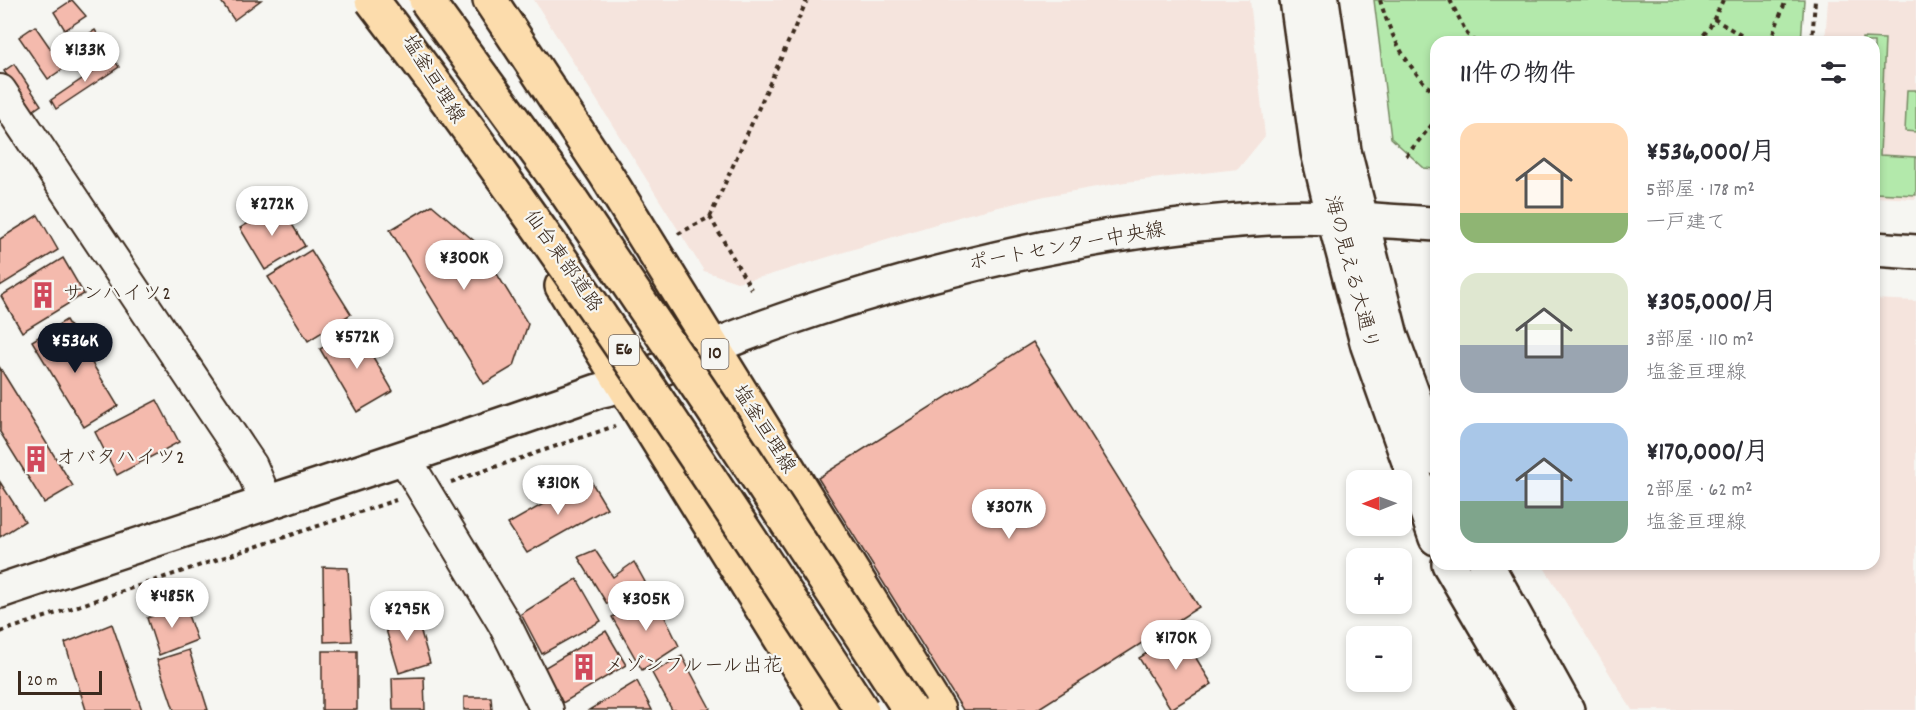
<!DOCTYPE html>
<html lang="ja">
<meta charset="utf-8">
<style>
body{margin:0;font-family:Dekko,"Klee One",sans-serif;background:#f2f2f3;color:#2b2b33;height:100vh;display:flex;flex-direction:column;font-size:22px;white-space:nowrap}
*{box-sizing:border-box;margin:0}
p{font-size:20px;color:#7c7c81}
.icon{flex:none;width:33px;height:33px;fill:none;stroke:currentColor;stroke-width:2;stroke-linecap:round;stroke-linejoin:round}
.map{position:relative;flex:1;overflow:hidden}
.sheet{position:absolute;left:1430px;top:36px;width:450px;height:534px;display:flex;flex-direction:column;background:#fff;border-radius:18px;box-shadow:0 3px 9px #0003}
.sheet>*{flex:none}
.needle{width:39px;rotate:269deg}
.controls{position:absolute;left:1346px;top:470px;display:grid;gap:12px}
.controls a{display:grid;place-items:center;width:66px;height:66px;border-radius:12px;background:#fff;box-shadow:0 3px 9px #0003;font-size:30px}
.scale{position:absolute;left:18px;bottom:15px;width:84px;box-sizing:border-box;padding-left:6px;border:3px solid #3b2a1e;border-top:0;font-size:16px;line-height:21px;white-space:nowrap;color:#3b2a1e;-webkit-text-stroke:4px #f6f6f2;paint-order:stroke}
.price{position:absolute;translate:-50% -51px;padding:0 14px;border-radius:21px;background:#fff;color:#222;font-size:20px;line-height:39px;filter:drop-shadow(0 2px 3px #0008)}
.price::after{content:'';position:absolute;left:50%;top:36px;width:18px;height:14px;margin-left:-9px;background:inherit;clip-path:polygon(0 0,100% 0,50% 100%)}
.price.active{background:#111827;color:#fff}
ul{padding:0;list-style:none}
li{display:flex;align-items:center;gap:18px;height:150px;padding:0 30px}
li span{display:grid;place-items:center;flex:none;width:168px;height:120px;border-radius:18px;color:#555}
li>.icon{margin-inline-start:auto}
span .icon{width:72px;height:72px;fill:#fffc;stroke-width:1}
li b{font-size:26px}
h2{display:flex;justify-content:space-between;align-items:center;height:72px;padding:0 30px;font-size:26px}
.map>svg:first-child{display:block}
</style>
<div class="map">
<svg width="1916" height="710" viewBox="0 0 1916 710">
<rect width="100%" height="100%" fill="#f6f6f2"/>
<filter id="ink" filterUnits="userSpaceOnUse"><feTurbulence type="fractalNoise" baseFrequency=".0167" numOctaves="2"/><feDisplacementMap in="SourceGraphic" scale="12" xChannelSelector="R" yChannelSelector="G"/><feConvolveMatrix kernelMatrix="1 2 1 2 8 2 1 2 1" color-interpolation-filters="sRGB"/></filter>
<g filter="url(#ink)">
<g fill="#f5e4dd">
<polygon points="534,0 1250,0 1265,136 1238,169 1125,182 1045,196 965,215 766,276 737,282 704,271"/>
<polygon points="1828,0 1916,0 1916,199 1874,197 1874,42 1825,42"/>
<polygon points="1874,299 1916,301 1916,710 1632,710 1542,564 1874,564"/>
</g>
<g fill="#b3e9ab" stroke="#778a64" stroke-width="1.5">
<polygon points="1374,0 1804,0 1801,42 1436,42 1435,169 1424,168 1391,138"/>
<polygon points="1862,38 1885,39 1880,155 1916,157 1916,195 1874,193 1874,42 1862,42"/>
<polygon points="1907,90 1916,90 1916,132 1905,131"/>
</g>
<g fill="#f4baad" stroke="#3b2a1e" stroke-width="1.5">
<polygon points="72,0 86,16 65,30 54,12"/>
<polygon points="220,0 261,0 234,20"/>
<polygon points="35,26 64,68 48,79 19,37"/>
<polygon points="95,30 105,46 84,60 73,44"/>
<polygon points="113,58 119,67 56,109 51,100"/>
<polygon points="14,64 41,105 31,112 4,71"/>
<polygon points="280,204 305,246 265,270 240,228"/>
<polygon points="432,205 479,245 528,324 514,366 484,384 390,230"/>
<polygon points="38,215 58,250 0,286 0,239"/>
<polygon points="311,250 351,314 308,341 268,277"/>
<polygon points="63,258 84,294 22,332 1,296"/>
<polygon points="66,320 118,406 84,427 32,341"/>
<polygon points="356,328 393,391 357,412 320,349"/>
<polygon points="1033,342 1199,607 1036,710 963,710 818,478"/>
<polygon points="0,368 73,486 44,503 0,432"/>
<polygon points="157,400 179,442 117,475 95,432"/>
<polygon points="589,478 607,508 527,553 508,524"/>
<polygon points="0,482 25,521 0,537"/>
<polygon points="595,550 613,577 634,562 645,582 607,604 578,557"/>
<polygon points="323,567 348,568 352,641 324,642"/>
<polygon points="577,579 601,621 542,654 521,614"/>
<polygon points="654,595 679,646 642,670 612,617"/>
<polygon points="184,604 197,640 159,655 147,618"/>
<polygon points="415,611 430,663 399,673 384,623"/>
<polygon points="112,624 142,710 86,710 65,643"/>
<polygon points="606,631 626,665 561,704 542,669"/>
<polygon points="1180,632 1212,684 1171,709 1139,658"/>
<polygon points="189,650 208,710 174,710 157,660"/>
<rect x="322" y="651" width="35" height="59"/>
<polygon points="682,656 710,708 708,710 672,710 652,673"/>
<polygon points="424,677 425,710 393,710 392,678"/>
<polygon points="637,681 652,710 589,710"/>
<polygon points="464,697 491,697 492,710 464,710"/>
</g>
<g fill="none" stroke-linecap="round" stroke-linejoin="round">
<defs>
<g id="street">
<polyline points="0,91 251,466 266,501"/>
<polyline points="405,459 504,623 547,710"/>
</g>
<g id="secondary">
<polyline points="1297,0 1318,152 1334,218 1368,346 1436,538"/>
<polyline points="1322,0 1344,151 1391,336 1436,458"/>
<polyline points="1874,249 1916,252"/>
<polyline points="1449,564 1535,710"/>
<polyline points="1486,564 1567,710"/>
<path d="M0 591C199 524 400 461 598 391 639 382 674 362 712 347 754 330 797 315 841 301 979 258 1123 227 1268 218 1323 215 1380 221 1436 224"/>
</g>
<g id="primary">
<polyline points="490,0 605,173 938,710"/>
<polyline points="562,286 825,710"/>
</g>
</defs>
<use href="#street" stroke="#3b2a1e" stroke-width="36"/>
<use href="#secondary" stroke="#3b2a1e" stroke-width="38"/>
<use href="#primary" stroke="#3b2a1e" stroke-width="38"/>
<g stroke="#3b2a1e" stroke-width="4" stroke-dasharray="4.5 4.5" stroke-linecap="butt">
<path d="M1380 0C1391 38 1407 67 1436 95"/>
<polyline points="1450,0 1467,34 1475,42"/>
<polyline points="1714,19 1752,42"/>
<polyline points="1698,42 1710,27 1723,0"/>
<polyline points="1770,42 1786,0"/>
<polyline points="1812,42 1815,0"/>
<polyline points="1406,156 1436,120"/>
<polyline points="710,217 807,0"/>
<polyline points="678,234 710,217 751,289"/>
<polyline points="451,482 615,426"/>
<polyline points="0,632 396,500"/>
</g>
<use href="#street" stroke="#f6f6f2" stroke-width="32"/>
<use href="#secondary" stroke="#f6f6f2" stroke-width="33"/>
<use href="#primary" stroke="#fcdcac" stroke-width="33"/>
<defs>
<g id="highway-bridge">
<path d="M372 0C547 229 705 469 862 710"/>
<polyline points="426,0 568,195 712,408 910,710"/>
</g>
</defs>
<use href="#highway-bridge" stroke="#3b2a1e" stroke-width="38" stroke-linecap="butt"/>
<use href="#highway-bridge" stroke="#fcdcac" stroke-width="33"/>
</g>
</g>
<defs>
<symbol id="building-bare" viewBox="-9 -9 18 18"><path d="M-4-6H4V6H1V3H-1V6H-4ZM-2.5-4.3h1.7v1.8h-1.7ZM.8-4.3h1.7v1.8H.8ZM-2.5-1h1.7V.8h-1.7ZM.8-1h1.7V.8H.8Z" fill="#d1495b" stroke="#f6f6f2" stroke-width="2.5" paint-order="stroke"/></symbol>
</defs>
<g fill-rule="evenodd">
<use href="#building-bare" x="24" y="276" width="38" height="38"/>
<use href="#building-bare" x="17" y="440" width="38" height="38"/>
<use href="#building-bare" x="565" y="648" width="38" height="38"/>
</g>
<g text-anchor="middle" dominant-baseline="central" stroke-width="4.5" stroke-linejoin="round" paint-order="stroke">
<g fill="#f6f6f2" stroke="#73675e" stroke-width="1.5">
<rect x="609" y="335" width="30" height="30" rx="4.5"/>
<rect x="701.5" y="339" width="27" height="30" rx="4.5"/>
</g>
<g font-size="18" font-weight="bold" fill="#3b2a1e">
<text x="624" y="350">E6</text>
<text x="715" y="354">10</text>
</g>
<g font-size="20" fill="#3b2a1e" stroke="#f6f6f2">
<text transform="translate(432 80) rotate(58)">塩釜亘理線</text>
<text transform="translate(1067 248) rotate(-10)">ポートセンター中央線</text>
<text transform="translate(562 262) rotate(55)">仙台東部道路</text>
<text transform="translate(1350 273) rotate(75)">海の見える大通り</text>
<text transform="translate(763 430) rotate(58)">塩釜亘理線</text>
</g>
<g font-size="20" fill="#3b2a1e" stroke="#f6f6f2" text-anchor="start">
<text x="63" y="295">サンハイツ2</text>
<text x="56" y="459">オバタハイツ2</text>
<text x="604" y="667">メゾンフルール出花</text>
</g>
</g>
</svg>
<div class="controls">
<a><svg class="needle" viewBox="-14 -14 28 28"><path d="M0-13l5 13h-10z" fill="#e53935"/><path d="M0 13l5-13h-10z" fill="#7c7c81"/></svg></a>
<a>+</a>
<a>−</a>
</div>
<div class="scale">20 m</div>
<b class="price" style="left:85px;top:83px">¥133K</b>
<b class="price" style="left:272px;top:237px">¥272K</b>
<b class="price" style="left:464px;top:291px">¥300K</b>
<b class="price" style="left:357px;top:370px">¥572K</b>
<b class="price active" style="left:75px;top:374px">¥536K</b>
<b class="price" style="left:558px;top:516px">¥310K</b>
<b class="price" style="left:1009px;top:540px">¥307K</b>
<b class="price" style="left:172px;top:629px">¥485K</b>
<b class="price" style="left:646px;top:632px">¥305K</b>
<b class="price" style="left:407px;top:642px">¥295K</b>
<b class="price" style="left:1176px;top:671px">¥170K</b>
<section class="sheet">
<h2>11件の物件<svg class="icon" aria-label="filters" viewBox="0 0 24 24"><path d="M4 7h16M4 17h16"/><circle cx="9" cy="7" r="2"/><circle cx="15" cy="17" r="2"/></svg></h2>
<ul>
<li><span style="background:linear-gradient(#ffd9b3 75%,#8fb573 0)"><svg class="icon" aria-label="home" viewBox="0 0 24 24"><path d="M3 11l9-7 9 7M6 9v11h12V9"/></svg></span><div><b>¥536,000/月</b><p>5部屋 · 178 m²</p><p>一戸建て</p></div></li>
<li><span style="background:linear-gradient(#dfe7d0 60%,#9aa5b1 0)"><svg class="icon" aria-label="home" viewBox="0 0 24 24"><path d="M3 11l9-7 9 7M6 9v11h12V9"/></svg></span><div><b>¥305,000/月</b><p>3部屋 · 110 m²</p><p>塩釜亘理線</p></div></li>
<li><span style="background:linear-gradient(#a9c7e8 65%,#7fa58c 0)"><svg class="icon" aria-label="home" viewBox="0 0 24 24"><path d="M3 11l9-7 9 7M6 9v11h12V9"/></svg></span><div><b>¥170,000/月</b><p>2部屋 · 62 m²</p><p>塩釜亘理線</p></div></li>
</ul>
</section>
</div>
